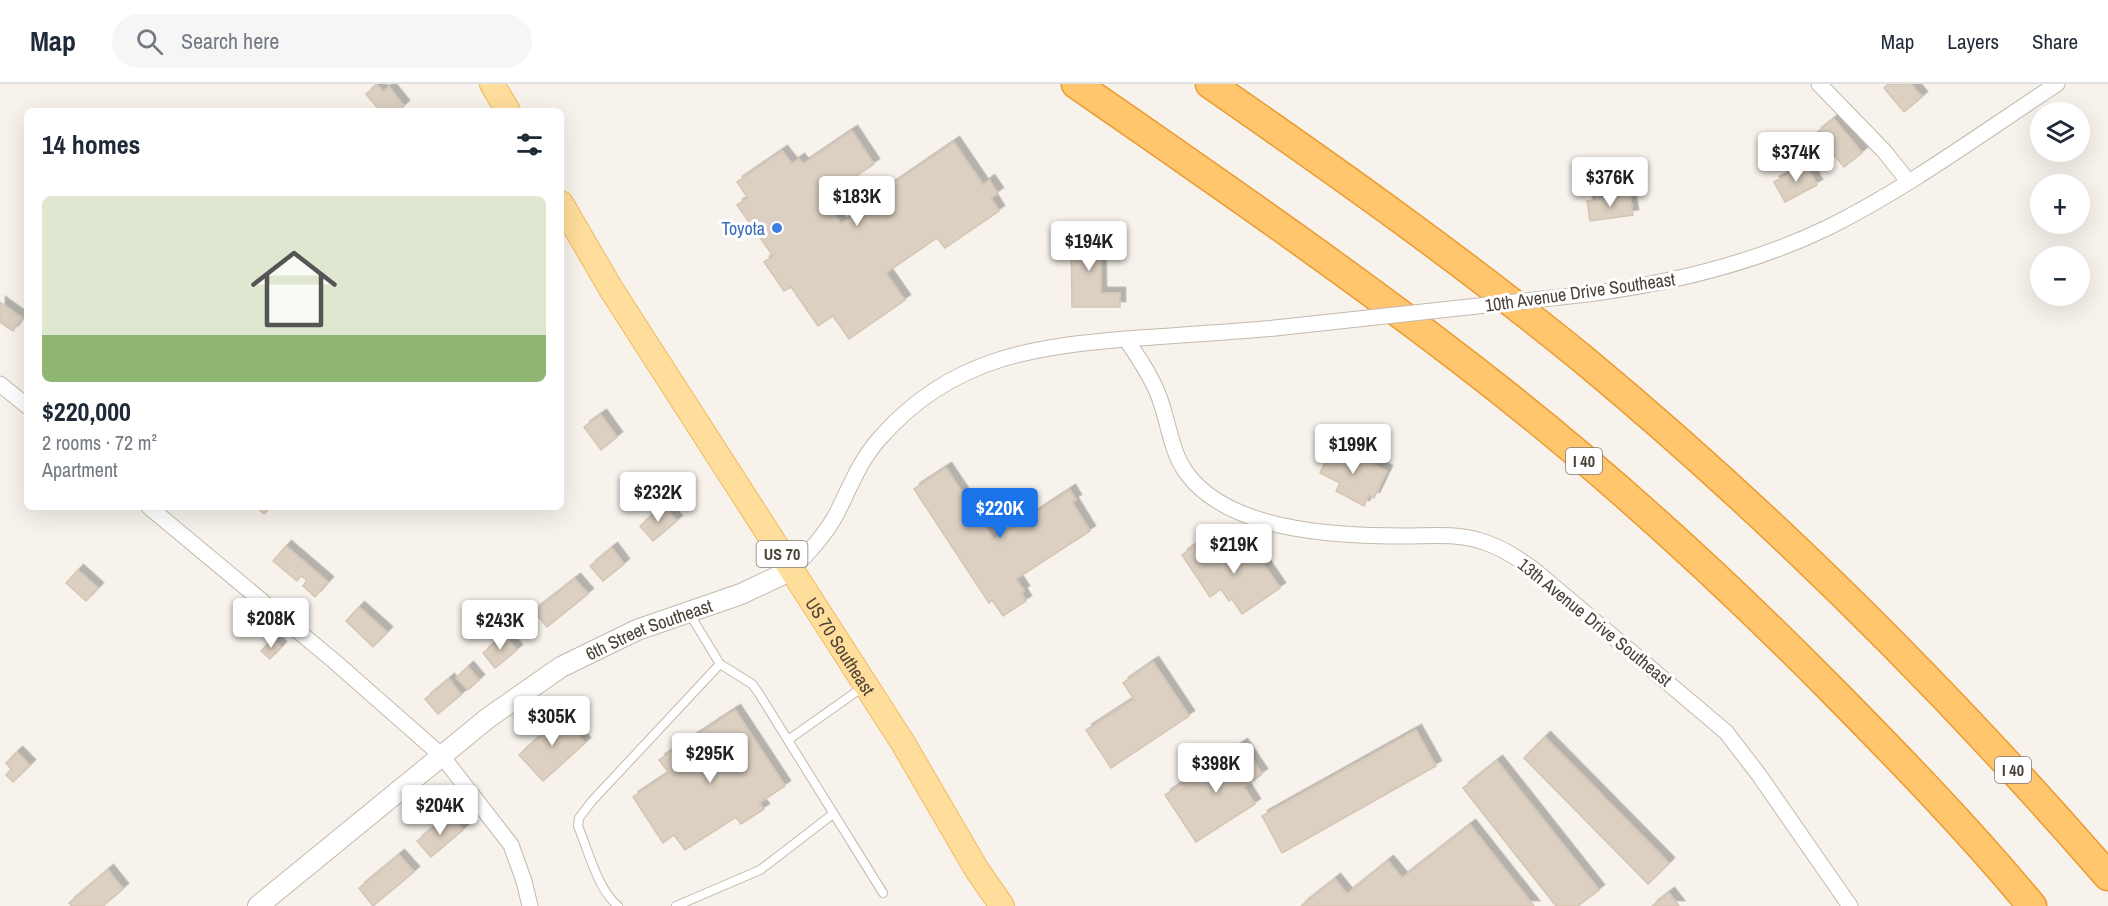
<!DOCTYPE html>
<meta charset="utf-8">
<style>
body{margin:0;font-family:"Archivo Narrow",sans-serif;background:#f6f6f7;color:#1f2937;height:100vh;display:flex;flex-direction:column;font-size:22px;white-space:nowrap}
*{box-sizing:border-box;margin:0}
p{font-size:20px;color:#747a83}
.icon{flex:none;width:33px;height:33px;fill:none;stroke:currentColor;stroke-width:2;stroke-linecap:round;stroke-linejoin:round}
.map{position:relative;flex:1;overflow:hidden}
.sheet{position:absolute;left:24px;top:24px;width:540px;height:402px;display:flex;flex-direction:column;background:#fff;border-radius:9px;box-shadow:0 6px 24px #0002}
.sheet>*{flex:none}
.controls{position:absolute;left:2030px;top:18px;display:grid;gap:12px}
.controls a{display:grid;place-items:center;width:60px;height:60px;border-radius:50%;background:#fff;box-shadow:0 6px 24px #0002;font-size:30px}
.price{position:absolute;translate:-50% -51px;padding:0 14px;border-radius:6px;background:#fff;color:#222;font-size:20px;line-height:39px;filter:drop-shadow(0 2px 3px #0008)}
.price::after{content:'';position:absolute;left:50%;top:36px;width:18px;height:14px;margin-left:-9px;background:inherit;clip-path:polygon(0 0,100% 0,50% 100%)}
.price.active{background:#1a73e8;color:#fff}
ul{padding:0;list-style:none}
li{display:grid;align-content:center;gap:12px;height:318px;padding:0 18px}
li+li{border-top:2px solid #e0e1e3}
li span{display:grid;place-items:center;height:186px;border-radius:9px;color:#555}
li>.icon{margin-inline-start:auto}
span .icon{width:108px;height:108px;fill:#fffc;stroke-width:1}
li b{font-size:26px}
h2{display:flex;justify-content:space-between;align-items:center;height:72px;padding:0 18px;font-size:26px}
header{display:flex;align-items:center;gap:36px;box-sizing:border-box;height:84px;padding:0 30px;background:#fff;border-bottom:2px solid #e0e1e3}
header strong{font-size:28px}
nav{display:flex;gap:33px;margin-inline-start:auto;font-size:21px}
.search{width:420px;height:54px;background:#f6f6f7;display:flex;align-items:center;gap:15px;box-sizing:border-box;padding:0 21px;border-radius:33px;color:#747a83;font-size:22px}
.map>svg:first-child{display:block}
</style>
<header>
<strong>Map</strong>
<div class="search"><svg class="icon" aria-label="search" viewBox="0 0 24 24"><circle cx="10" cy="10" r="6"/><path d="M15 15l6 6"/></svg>Search here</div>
<nav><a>Map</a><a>Layers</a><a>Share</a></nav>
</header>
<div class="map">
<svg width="2108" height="822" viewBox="0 0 2108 822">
<defs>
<filter id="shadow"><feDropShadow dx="5.5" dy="-5.5" stdDeviation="0" flood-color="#0004"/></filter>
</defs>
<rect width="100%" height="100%" fill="#f7f2eb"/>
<g fill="#dcd0c2" stroke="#d5c5b2" stroke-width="1.5" filter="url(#shadow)">
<polygon points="1888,0 1911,0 1922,13 1904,28 1884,4"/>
<polygon points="377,1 383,8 389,3 404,22 398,27 380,27 366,10"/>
<polygon points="1834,35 1862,69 1844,83 1816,49"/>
<polygon points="852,47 874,80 824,114 841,140 873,119 871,115 954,58 983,101 989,96 998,109 991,114 999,127 945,164 937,154 886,189 905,216 849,255 833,232 818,242 791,203 784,207 764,178 773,172 737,121 748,114 737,98 782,67 792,80 799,75 803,80"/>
<polygon points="1806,80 1817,101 1785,118 1774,98"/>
<polygon points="1630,111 1633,131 1590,137 1587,117"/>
<polygon points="1100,145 1101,209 1120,209 1120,223 1072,223 1071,146"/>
<polygon points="0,218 22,234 13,247 0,238"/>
<polygon points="601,331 617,353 601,366 584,343"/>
<polygon points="1334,361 1387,387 1374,414 1369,411 1364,422 1336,407 1340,399 1320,389"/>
<polygon points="946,384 994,456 1070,406 1076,416 1072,418 1090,447 1016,495 1024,507 1021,509 1026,517 1003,532 992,516 989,519 914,405"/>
<polygon points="663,422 677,437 653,457 640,442"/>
<polygon points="256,423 271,423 264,430"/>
<polygon points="1246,454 1280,504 1242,530 1232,515 1229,517 1221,505 1210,513 1182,471 1196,461 1207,477 1225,464 1227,467"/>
<polygon points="286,462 328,498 315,513 303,502 307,496 301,492 297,497 273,477"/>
<polygon points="612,464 624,480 603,497 590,482"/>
<polygon points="78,486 98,504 86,517 66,499"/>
<polygon points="575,495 588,510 547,543 534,527"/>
<polygon points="359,523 387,548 373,563 346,537"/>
<polygon points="504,551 517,566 495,584 483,569"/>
<polygon points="273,555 281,563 270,575 261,567"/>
<polygon points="1153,578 1189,632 1111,684 1086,646 1134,615 1123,599"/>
<polygon points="468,583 479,596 468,606 456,594"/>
<polygon points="449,595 461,611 438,630 425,615"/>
<polygon points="735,626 785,702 759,719 764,725 741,740 736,733 685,766 674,751 663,759 633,713 669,689 659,676"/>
<polygon points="557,628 585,659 543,697 519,671 540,652 536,647"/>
<polygon points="1416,646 1436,682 1282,769 1262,732"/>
<polygon points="1545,653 1669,779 1648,800 1524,674"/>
<polygon points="1242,660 1262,690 1244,703 1255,720 1196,758 1165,711"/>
<polygon points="17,668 30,681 13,698 6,691 11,685 6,679"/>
<polygon points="1497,677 1599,806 1578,822 1556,822 1463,704"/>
<polygon points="450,730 463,746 431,773 417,757"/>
<polygon points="1470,741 1534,822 1301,822 1335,795 1347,810 1388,777 1402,794"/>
<polygon points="399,771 414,788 373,822 359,804"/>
<polygon points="108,786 123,805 103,822 72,822 69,819"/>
<polygon points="1669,809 1679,822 1652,822"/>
</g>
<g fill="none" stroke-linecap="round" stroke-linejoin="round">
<defs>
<g id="service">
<polyline points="689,529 720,580 752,600 758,608 883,809"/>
<polyline points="788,656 863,603"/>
<path d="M618 822C598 806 588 766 578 742L579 734 592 717 720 580"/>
<polyline points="676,822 760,786 833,730"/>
</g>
<g id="minor">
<polyline points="1819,0 1884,67 1908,97"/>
<path d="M1588 210C1672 199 1753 180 1829 143 1909 103 1982 49 2057 0"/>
<path d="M1126 255C1138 273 1150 290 1158 310 1169 337 1170 368 1188 391 1232 448 1338 452 1405 452 1430 452 1456 449 1481 457 1501 463 1517 474 1533 485L1726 648 1759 691 1850 822"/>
<polyline points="0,300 27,322"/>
<polyline points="149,423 334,577 442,672 511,761 524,797 530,822"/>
<path d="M792 486C809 468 826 450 837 429 850 403 860 376 880 354 952 272 1036 262 1139 254 1184 251 1230 248 1275 244"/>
</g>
<g id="tertiary">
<path id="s1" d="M258 822 488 634 561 583 637 546 741 510 792 486"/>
</g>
<g id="primary">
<polyline points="492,0 508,27"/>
<path id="s2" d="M561 119 611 205 903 659 977 786 1002 822"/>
</g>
<g id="motorway">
<path d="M1076 0C1211 94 1348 188 1478 289 1602 385 1719 492 1829 603 1899 674 1969 746 2032 822"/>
<path d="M1210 0C1337 88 1464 178 1584 276 1773 433 1947 607 2108 792"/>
</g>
</defs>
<use href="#service" stroke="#c3baac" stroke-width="10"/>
<use href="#minor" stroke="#c3baac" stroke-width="17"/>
<use href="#tertiary" stroke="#c3baac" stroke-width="22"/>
<use href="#primary" stroke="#efbb61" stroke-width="26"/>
<use href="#motorway" stroke="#eb9b30" stroke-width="31"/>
<use href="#service" stroke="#fff" stroke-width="8"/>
<use href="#minor" stroke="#fff" stroke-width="15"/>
<use href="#tertiary" stroke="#fff" stroke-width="20"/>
<use href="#primary" stroke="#ffdd9b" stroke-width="24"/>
<use href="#motorway" stroke="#ffc66d" stroke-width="28"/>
<defs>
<polyline id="minor-bridge" points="1275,244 1588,210"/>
</defs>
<use href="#minor-bridge" stroke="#c3baac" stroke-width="17" stroke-linecap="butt"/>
<use href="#minor-bridge" stroke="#fff" stroke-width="15"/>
</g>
<circle fill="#3f7fe0" stroke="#fff" stroke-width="2" cx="777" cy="144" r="6"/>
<g text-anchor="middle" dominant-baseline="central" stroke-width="6" stroke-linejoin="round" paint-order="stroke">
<g fill="#fff" stroke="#827b74" stroke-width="1.5">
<rect x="1566" y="364" width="36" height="26" rx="4.5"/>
<rect x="756.5" y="457" width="51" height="26" rx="4.5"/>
<rect x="1995" y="673" width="36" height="26" rx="4.5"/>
</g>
<g font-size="16" font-weight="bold" fill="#4c4338">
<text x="1584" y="377">I 40</text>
<text x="782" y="470">US 70</text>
<text x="2013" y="686">I 40</text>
</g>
<g font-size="18" fill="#366cbe" stroke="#fff" text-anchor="end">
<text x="765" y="144">Toyota</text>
</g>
<g font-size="18" fill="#4c4338" stroke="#fff">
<text transform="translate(1580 208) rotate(-8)">10th Avenue Drive Southeast</text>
<text transform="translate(1595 538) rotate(39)">13th Avenue Drive Southeast</text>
<text stroke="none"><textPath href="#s1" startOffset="482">6th Street Southeast</textPath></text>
<text stroke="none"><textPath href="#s2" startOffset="524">US 70 Southeast</textPath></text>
</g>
</g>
</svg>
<div class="controls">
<a><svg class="icon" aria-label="layers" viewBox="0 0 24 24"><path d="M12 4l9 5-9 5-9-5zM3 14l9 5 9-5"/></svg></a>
<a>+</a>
<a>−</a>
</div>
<b class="price" style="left:1796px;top:99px">$374K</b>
<b class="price" style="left:1610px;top:124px">$376K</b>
<b class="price" style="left:857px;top:143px">$183K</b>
<b class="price" style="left:1089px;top:188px">$194K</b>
<b class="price" style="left:1353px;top:391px">$199K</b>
<b class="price" style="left:658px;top:439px">$232K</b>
<b class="price active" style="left:1000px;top:455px">$220K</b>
<b class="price" style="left:1234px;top:491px">$219K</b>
<b class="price" style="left:271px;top:565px">$208K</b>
<b class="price" style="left:500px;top:567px">$243K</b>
<b class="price" style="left:552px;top:663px">$305K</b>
<b class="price" style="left:710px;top:700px">$295K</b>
<b class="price" style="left:1216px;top:710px">$398K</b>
<b class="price" style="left:440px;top:752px">$204K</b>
<section class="sheet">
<h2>14 homes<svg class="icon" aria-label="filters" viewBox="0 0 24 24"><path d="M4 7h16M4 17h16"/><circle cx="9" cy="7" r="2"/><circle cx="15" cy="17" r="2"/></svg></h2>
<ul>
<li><span style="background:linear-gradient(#dfe7d0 75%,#8fb573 0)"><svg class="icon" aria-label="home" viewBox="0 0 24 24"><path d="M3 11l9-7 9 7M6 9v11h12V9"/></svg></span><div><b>$220,000</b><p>2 rooms · 72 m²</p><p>Apartment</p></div></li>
</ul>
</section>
</div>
